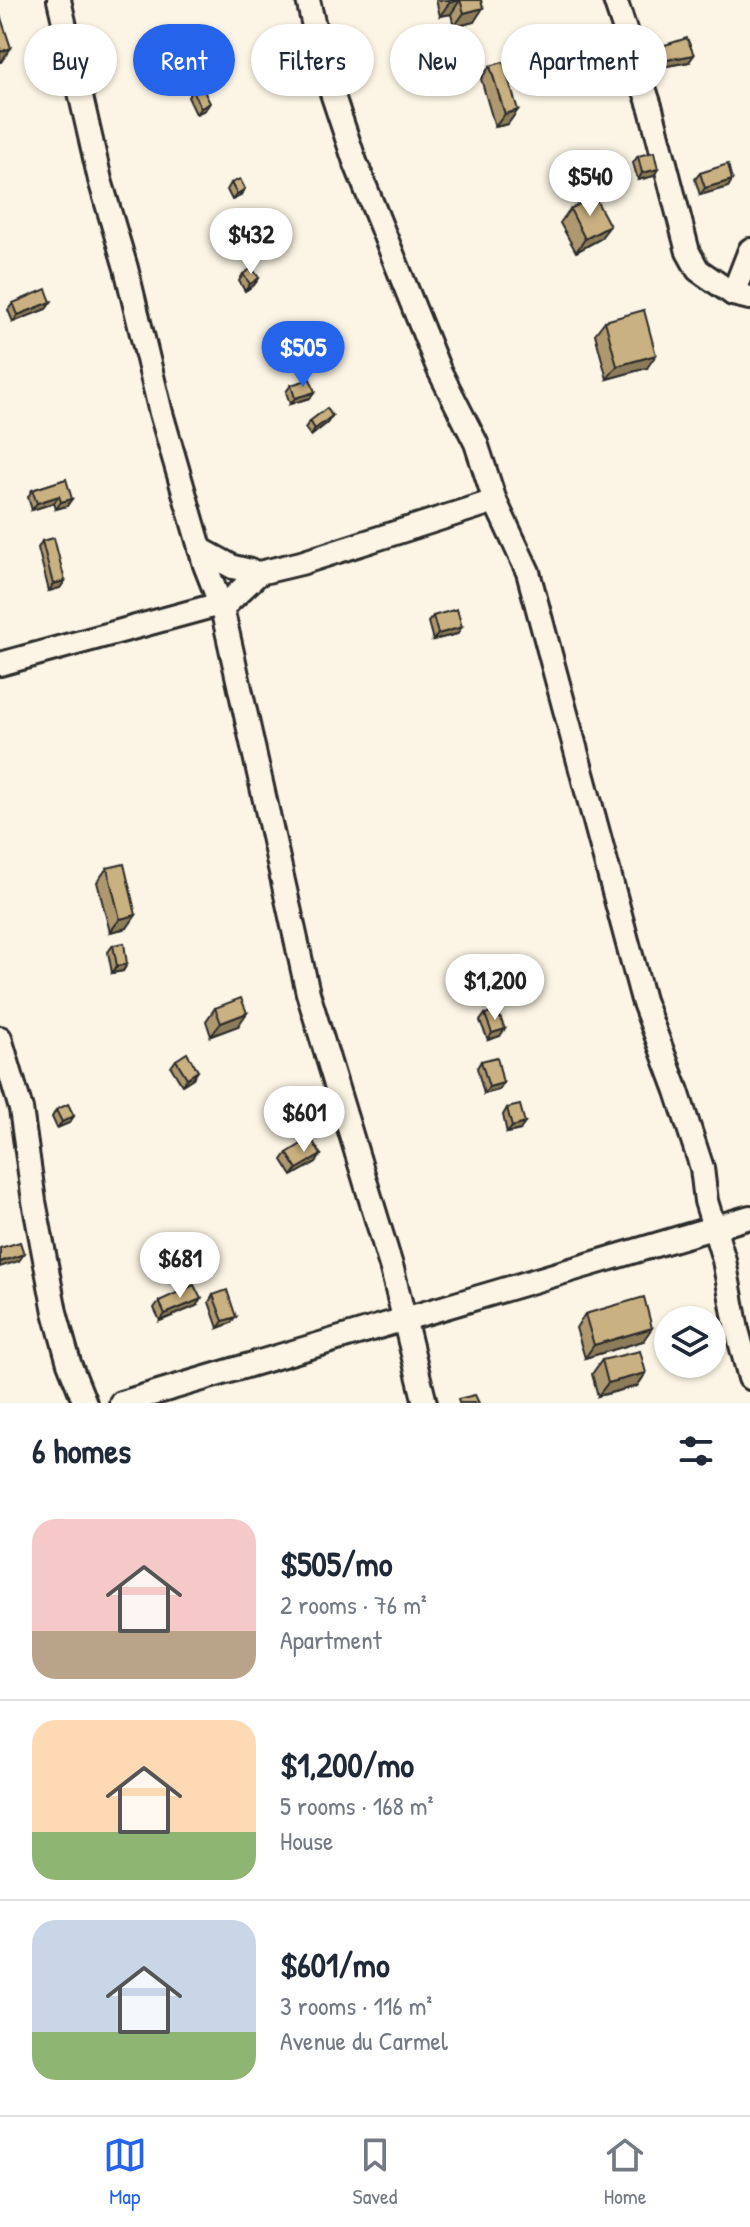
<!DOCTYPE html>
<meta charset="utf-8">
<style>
body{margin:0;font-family:"Patrick Hand",sans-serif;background:#f2f2f3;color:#1f2937;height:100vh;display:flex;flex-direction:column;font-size:30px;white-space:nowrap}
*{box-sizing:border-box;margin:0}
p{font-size:26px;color:#747a83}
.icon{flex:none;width:44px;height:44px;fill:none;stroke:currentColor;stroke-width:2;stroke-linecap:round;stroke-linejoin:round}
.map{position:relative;height:1403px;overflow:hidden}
.panel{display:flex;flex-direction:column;background:#fff;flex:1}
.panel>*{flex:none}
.hud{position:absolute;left:24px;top:24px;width:702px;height:72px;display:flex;gap:16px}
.fabs{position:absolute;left:654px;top:1306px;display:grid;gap:16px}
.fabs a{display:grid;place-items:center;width:72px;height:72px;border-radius:50%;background:#fff;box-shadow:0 2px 6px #0004;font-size:40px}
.price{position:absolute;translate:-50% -68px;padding:0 18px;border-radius:28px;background:#fff;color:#222;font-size:26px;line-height:52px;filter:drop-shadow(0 2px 4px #0008)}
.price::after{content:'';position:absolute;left:50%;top:48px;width:24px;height:18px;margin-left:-12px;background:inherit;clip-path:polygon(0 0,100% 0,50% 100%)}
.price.current{background:#2563eb;color:#fff}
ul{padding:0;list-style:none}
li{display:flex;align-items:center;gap:24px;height:200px;padding:0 32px}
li+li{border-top:2px solid #e0e1e3}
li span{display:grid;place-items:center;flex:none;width:224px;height:160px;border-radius:24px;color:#555}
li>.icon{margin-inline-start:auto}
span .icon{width:96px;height:96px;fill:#fffc;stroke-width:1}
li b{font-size:34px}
h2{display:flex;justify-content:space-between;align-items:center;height:96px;padding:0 32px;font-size:34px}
.pill{padding:0 28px;border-radius:36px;background:#fff;box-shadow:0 2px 6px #0004;font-size:28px;line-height:72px}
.pill.current{background:#2563eb;color:#fff}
.tab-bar{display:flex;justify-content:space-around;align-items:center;height:112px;border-top:2px solid #e0e1e3;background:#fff;font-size:22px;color:#747a83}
.tab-bar a{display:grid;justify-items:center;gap:4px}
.tab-bar .current{color:#2563eb}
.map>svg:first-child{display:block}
</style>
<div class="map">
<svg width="750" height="1403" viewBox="0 0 750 1403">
<rect width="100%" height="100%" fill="#fcf5e5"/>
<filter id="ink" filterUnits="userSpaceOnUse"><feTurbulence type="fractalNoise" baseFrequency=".0125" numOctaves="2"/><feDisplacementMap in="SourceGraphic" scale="16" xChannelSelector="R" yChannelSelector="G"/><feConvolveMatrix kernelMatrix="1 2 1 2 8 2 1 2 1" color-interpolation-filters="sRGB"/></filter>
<g filter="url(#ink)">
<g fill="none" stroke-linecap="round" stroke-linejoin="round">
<defs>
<g id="street">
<polyline points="59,0 100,180 126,268 161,413 205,565 222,608 308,993 392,1269 425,1403"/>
<polyline points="308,0 323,66 354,159 439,370 476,443 495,501 528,572 643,1000 677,1091 702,1168 706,1201 724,1260 737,1330 750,1378"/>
<polyline points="615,0 651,109 688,252 698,270 733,294 750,298"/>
<polyline points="733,294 750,250"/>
<polyline points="200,549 233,567 259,573 301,563 495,501"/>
<polyline points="222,608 259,573"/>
<polyline points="0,664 220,604"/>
<polyline points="0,1038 21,1109 34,1201 55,1312 69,1363 85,1403"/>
<polyline points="121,1403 750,1217"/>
</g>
</defs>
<use href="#street" stroke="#2b2b2b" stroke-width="28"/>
<use href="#street" stroke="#fcf5e5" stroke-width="22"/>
</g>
<g fill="#ae986f" stroke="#2b2b2b" stroke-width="2">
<polygon points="436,0 481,0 474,22 454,27 451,14 440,16"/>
<polygon points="150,36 176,57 172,64 149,68 145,43"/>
<polygon points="662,46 689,62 661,67 658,53"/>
<polygon points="490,66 508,124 495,127 481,79"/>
<polygon points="192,90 205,110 196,114 188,97"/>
<polygon points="638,156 654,176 638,180 633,163"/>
<polygon points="700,173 732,180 728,187 700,195 695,179"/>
<polygon points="231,183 240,196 232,200 227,190"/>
<polygon points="570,209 600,239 576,252 560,223"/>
<polygon points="243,274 259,278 254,285 245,291 239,281"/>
<polygon points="51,302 46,309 13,322 8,310 13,303"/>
<polygon points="605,321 647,368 607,379 595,334"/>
<polygon points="291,385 315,392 310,398 290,404 286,392"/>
<polygon points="332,416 327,423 311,436 305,428 310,421"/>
<polygon points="66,479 67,506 56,509 54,503 32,510 28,497 32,490"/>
<polygon points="42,541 65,581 60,588 49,591 38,548"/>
<polygon points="433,616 457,634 433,640 428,622"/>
<polygon points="107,868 127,928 110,932 97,882"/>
<polygon points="113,945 127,964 123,971 112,973 108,952"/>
<polygon points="215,1008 238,1026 211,1036 206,1021"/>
<polygon points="485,1014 500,1036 488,1040 480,1021"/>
<polygon points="176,1060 198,1071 193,1078 182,1085 171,1067"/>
<polygon points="481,1061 503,1083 499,1090 484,1094 477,1068"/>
<polygon points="507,1108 520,1130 507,1133 503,1115"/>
<polygon points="56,1110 74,1116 69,1123 57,1128 52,1117"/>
<polygon points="287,1153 321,1155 316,1162 292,1176 282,1160"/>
<polygon points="213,1295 231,1323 218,1328 209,1302"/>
<polygon points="159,1301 196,1306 160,1321 154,1308"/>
<polygon points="585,1314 643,1341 585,1358 576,1328"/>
<polygon points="602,1360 646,1373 637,1386 598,1396 592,1374"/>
</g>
<g fill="#8d7c5a" stroke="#2b2b2b" stroke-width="2">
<polygon points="460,0 451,14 440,16 449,3"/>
<polygon points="483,8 474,22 454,27 464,13"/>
<polygon points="11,48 1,62 0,62 0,52"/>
<polygon points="694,55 689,62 661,67 666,60"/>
<polygon points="176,57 172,64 149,68 154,61"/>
<polygon points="210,103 205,110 196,114 201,108"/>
<polygon points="518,110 508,124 495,127 505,114"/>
<polygon points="658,169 654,176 638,180 642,173"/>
<polygon points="732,180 728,187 700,195 705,188"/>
<polygon points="245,189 240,196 232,200 237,194"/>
<polygon points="610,226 600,239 576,252 585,239"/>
<polygon points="259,278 254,285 245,291 250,284"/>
<polygon points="51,302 46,309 13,322 18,315"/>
<polygon points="656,355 647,368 607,379 617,366"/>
<polygon points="315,392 310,398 290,404 295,398"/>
<polygon points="332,416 327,423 311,436 315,429"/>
<polygon points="59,496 54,503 32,510 37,503"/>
<polygon points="72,499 67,506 56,509 61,502"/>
<polygon points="65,581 60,588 49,591 53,584"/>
<polygon points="462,627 457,634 433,640 438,634"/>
<polygon points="136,915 127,928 110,932 120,919"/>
<polygon points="127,964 123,971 112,973 117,966"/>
<polygon points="247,1013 238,1026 211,1036 221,1023"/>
<polygon points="505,1029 500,1036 488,1040 492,1033"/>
<polygon points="198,1071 193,1078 182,1085 187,1078"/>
<polygon points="503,1083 499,1090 484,1094 489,1087"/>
<polygon points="74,1116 69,1123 57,1128 62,1122"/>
<polygon points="525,1123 520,1130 507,1133 512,1127"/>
<polygon points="321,1155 316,1162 292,1176 297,1169"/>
<polygon points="24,1254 19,1261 0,1267 0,1262"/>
<polygon points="201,1299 196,1306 160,1321 165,1314"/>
<polygon points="236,1317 231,1323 218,1328 223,1321"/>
<polygon points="652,1328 643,1341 585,1358 594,1345"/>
<polygon points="646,1373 637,1386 598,1396 608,1383"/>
</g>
<g fill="#cab181" stroke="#2b2b2b" stroke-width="2">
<polygon points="460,0 481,0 483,8 464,13"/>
<polygon points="0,15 11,48 0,52"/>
<polygon points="172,32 176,57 154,61 150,36"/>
<polygon points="687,38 694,55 666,60 662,46"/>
<polygon points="503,62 518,110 505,114 490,66"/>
<polygon points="201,85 210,103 201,108 192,90"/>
<polygon points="654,152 658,169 642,173 638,156"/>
<polygon points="728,164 732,180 705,188 700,173"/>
<polygon points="240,179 245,189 237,194 231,183"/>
<polygon points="594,196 610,226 585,239 570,209"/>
<polygon points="252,268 259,278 250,284 243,274"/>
<polygon points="46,289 51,302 18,315 13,303"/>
<polygon points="644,310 656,355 617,366 605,321"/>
<polygon points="310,379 315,392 295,398 291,385"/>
<polygon points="327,408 332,416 315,429 310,421"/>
<polygon points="66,479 72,499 61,502 59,496 37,503 32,490"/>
<polygon points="54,538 65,581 53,584 42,541"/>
<polygon points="457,609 462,627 438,634 433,616"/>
<polygon points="124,864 136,915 120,919 107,868"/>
<polygon points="124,943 127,964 117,966 113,945"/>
<polygon points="241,998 247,1013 221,1023 215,1008"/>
<polygon points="497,1010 505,1029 492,1033 485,1014"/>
<polygon points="187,1053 198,1071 187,1078 176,1060"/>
<polygon points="497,1057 503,1083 489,1087 481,1061"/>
<polygon points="68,1104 74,1116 62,1122 56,1110"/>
<polygon points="520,1105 525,1123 512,1127 507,1108"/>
<polygon points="311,1138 321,1155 297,1169 287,1153"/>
<polygon points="20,1242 24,1254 0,1262 0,1248"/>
<polygon points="194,1285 201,1299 165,1314 159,1301"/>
<polygon points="227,1290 236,1317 223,1321 213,1295"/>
<polygon points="644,1297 652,1328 594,1345 585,1314"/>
<polygon points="640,1351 646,1373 608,1383 602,1360"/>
<polygon points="475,1395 479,1403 459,1403 458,1399"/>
</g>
</g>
</svg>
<div class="fabs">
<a><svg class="icon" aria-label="layers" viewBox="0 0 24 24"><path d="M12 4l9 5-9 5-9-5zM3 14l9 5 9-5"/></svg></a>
</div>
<b class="price" style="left:590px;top:218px">$540</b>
<b class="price" style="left:251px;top:276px">$432</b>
<b class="price current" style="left:303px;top:389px">$505</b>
<b class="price" style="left:495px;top:1022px">$1,200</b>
<b class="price" style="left:304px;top:1154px">$601</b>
<b class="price" style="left:180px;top:1300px">$681</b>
<div class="hud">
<a class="pill">Buy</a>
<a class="pill current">Rent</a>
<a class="pill">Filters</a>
<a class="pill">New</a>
<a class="pill">Apartment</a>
</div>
</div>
<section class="panel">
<h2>6 homes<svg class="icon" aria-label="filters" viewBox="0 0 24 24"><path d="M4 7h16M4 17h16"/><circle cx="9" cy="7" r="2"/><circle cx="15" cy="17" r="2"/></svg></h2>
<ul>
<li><span style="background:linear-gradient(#f6c9c9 70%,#b9a48a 0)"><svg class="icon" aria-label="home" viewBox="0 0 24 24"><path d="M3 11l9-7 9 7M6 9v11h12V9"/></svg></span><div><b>$505/mo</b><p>2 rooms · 76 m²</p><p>Apartment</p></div></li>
<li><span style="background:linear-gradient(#ffd9b3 70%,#8fb573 0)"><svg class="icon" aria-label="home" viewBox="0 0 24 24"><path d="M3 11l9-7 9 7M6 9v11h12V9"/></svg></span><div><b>$1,200/mo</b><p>5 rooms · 168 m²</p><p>House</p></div></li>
<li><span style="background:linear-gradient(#c9d6e8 70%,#8fb573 0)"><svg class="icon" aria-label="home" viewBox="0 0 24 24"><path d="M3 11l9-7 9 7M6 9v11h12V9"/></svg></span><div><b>$601/mo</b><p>3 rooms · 116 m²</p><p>Avenue du Carmel</p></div></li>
</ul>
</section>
<nav class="tab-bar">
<a class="current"><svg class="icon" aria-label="map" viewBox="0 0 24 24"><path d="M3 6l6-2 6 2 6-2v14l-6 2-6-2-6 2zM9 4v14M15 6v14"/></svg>Map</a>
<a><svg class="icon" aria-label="saved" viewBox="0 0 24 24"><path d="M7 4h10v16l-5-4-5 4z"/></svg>Saved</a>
<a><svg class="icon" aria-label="home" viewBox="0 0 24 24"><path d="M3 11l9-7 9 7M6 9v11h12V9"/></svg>Home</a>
</nav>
